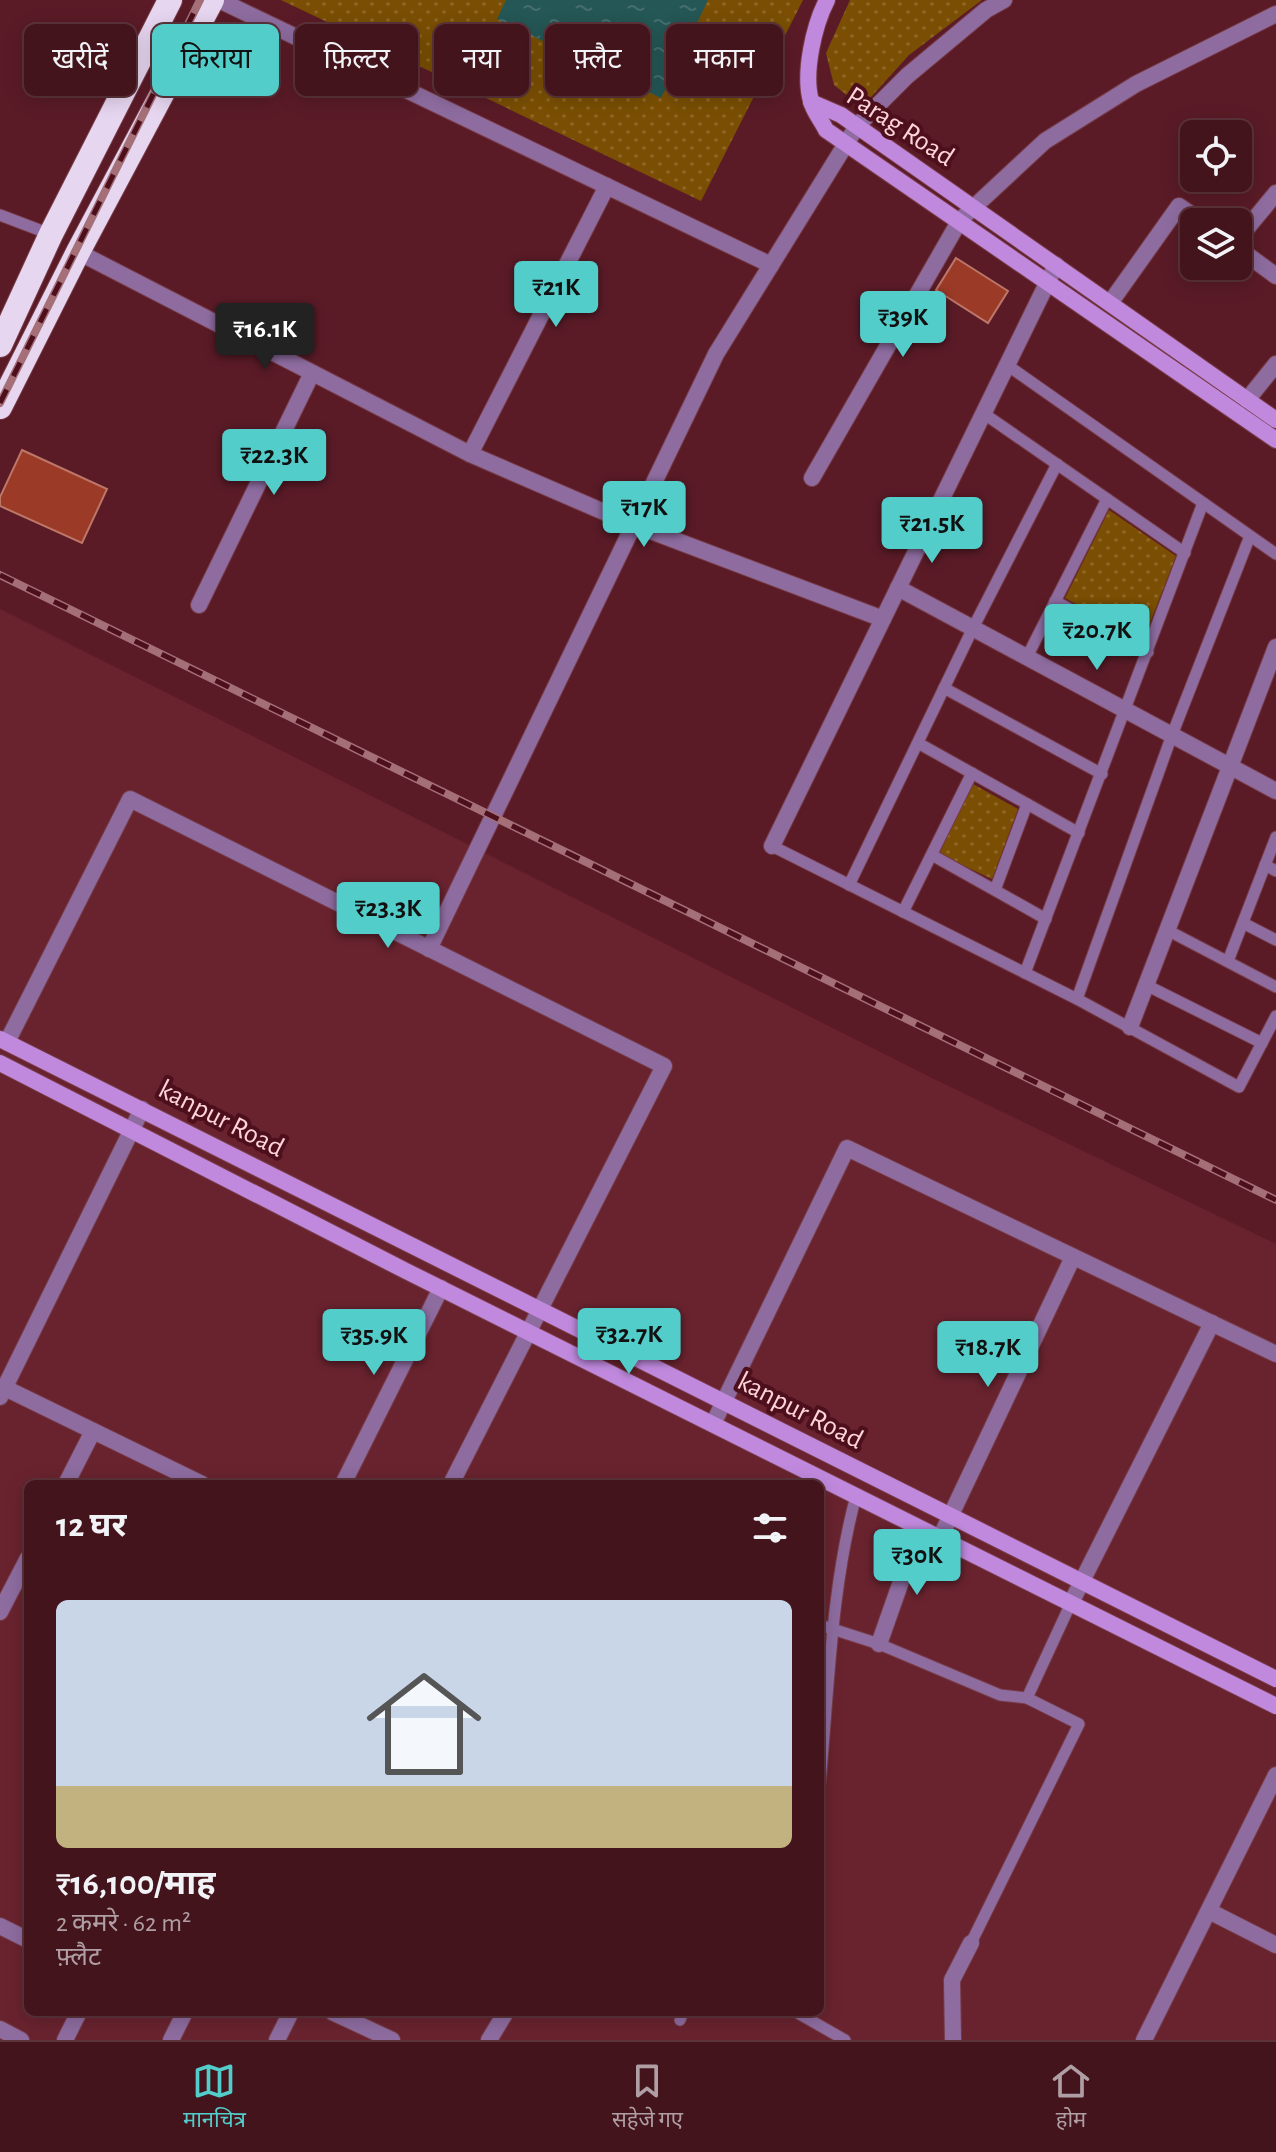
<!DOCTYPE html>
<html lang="hi">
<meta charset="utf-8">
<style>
body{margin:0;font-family:"Alegreya Sans","Noto Sans Devanagari",sans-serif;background:#4e212a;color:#f1f3f6;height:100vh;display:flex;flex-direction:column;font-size:30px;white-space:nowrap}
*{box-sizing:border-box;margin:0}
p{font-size:26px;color:#af9ea4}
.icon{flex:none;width:44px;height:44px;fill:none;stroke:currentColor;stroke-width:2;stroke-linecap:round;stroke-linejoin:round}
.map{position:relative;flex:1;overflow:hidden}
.side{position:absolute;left:24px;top:1480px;width:800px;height:536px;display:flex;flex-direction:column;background:#44141d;border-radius:12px;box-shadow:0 4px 20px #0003,0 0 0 2px #5c333b}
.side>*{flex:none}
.top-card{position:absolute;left:24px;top:24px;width:800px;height:72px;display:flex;gap:16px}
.buttons{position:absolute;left:1180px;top:120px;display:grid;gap:16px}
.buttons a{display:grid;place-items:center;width:72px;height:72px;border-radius:12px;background:#44141d;box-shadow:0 4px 20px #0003,0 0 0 2px #5c333b;font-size:40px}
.price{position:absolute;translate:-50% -68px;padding:0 18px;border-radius:8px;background:#53cdca;color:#111;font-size:26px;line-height:52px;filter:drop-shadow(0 2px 4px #0008)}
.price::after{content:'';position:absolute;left:50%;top:48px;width:24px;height:18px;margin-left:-12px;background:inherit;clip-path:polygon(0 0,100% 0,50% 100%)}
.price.active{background:#222;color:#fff}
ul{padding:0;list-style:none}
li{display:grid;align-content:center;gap:16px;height:424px;padding:0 32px}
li+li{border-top:2px solid #5c333b}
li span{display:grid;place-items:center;height:248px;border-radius:12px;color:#555}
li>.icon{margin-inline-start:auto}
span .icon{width:144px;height:144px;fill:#fffc;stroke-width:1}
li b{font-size:34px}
h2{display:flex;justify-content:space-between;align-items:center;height:96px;padding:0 32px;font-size:34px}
.tag{padding:0 28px;border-radius:12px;background:#44141d;box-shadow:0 4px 20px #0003,0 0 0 2px #5c333b;font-size:28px;line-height:72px}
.tag.active{background:#53cdca;color:#111}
.dock{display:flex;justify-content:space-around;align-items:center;height:112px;border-top:2px solid #5c333b;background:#44141d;font-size:22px;color:#af9ea4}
.dock a{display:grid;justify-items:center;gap:4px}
.dock .active{color:#53cdca}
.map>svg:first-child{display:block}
</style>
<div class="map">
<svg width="1276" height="2040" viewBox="0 0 1276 2040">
<defs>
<pattern id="green-dots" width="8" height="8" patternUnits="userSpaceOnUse" patternTransform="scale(2)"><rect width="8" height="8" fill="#7a4f03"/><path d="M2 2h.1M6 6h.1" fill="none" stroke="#8e6727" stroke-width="1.8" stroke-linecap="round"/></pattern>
<pattern id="water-ripples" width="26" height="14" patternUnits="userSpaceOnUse" patternTransform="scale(2)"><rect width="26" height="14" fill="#245755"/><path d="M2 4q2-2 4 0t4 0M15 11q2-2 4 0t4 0" fill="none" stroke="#456e6d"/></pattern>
</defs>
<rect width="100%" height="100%" fill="#5a1b27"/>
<path fill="#69232f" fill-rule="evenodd" d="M0 609 932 1078 1276 1244V2040H0ZM28 1484H820V2012H28Z"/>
<g fill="url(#green-dots)">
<polygon points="281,0 803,0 701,201"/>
<polygon points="850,0 982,0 909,55 862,107 834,85 826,53"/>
<polygon points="1109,510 1176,556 1143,641 1065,598"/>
<polygon points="973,784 1018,809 992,879 939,854"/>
</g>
<polygon fill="url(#water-ripples)" points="506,0 708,0 661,98 497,19"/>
<g fill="#9b3a27" stroke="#bd7667" stroke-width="2">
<polygon points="956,258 1008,291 988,323 936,290"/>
<polygon points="22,450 107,489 82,543 0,506 0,497"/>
</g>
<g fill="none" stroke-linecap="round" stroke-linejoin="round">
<defs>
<g id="lane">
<polyline points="0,215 50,234"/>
<polyline points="1007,365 1276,554"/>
<polyline points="983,413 1185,553"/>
<polyline points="1055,601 1148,652"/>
<polyline points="1027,657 1107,499"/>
<polyline points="944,688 1102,774"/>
<polyline points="918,743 1079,833"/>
<polyline points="772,846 1077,999 1239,1087 1276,1016"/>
<polyline points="932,855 1046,919"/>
<polyline points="1265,865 1276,871"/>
<polyline points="849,885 973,628 1057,464"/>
<polyline points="995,890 1027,804"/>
<polyline points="903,912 972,773"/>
<polyline points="1243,923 1276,940"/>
<polyline points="1167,930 1276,987"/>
<polyline points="1228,961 1276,837"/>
<polyline points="1025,973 1203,503"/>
<polyline points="1146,985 1262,1043"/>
<polyline points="1077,999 1172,735 1250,536"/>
<polyline points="820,1625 879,1644 1000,1695 1027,1698"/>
<path d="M820 1783C829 1688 831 1588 856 1496"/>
<polyline points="971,1943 1079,1724 1027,1698 1071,1603"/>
<polyline points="796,2012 845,2040"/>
<polyline points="680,2020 683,2012"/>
</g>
<g id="street">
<polyline points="219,0 771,265"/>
<polyline points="1238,239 1276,193"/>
<polyline points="1238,248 1276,276"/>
<polyline points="78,252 470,454 627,522 883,619"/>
<polyline points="1110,303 1179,206 1202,222"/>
<polyline points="1247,400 1276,364"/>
<polyline points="470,454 607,186"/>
<polyline points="812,478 960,220 1045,141 1136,84 1276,14"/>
<polyline points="898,588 1276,791"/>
<polyline points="199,605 312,373"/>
<polyline points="772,846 1056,265"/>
<polyline points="429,949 716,354 857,126 907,76 986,10 1004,0"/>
<polyline points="1130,1027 1276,647"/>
<polyline points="7,1042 130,799 664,1066 451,1484"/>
<polyline points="5,1388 202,1484"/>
<polyline points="0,1397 142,1109"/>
<polyline points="713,1424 847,1148 1276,1354"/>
<polyline points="66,1484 93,1431"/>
<polyline points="343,1484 441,1288"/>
<polyline points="1071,1603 1212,1323"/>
<polyline points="0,1612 28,1558"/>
<polyline points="879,1644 910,1556 940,1538 1073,1257"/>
<polyline points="1209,1911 1276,1945"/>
<polyline points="0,1926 28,1940"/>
<polyline points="332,2012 392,2040"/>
<polyline points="0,2029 21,2040"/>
<polyline points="65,2040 79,2012"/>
<polyline points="171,2040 185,2012"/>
<polyline points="277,2040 291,2012"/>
<polyline points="489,2040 506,2012"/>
<polyline points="953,2040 952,1980 971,1943"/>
<polyline points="1144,2040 1276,1775"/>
</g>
<g id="secondary">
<path d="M827 0C814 25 803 73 811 101 813 111 822 121 826 130L1276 440"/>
<polyline points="811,102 841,115 1276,420"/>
<polyline points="0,1039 1276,1679"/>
<polyline points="0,1063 408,1272 1276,1706"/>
</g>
<g id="highway">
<polyline points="0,345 51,234 170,0"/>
<polyline points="0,407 78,252 212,0"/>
</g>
</defs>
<use href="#lane" stroke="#773c47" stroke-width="13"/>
<use href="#street" stroke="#773c47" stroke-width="18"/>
<use href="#secondary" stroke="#773c47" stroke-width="18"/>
<use href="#highway" stroke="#773c47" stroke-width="26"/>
<use href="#lane" stroke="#8e6ca0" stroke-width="11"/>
<use href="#street" stroke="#8e6ca0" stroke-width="16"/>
<use href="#secondary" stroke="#c089de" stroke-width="16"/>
<use href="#highway" stroke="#e7d6f0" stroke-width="24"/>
<defs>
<g id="rail">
<polyline points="0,403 200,0"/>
<polyline points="0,575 1276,1200"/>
</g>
</defs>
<use href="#rail" stroke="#a46f77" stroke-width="8"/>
<use href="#rail" stroke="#4e0f1d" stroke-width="5" stroke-dasharray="15" stroke-linecap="butt"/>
</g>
<g text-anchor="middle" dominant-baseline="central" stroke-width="8" stroke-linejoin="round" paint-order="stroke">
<g font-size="28" fill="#fdd4d7" stroke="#4e0f1d">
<text transform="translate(900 127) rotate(33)">Parag Road</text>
<text transform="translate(221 1119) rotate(27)">kanpur Road</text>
<text transform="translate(800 1411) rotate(27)">kanpur Road</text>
</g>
</g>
</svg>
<div class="buttons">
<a><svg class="icon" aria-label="locate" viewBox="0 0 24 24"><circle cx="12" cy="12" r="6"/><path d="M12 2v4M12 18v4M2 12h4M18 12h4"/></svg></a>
<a><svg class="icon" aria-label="layers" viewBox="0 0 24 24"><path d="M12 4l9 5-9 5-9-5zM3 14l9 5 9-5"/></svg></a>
</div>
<b class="price" style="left:556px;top:329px">₹21K</b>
<b class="price" style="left:903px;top:359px">₹39K</b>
<b class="price active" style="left:265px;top:371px">₹16.1K</b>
<b class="price" style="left:274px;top:497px">₹22.3K</b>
<b class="price" style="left:644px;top:549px">₹17K</b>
<b class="price" style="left:932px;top:565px">₹21.5K</b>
<b class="price" style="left:1097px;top:672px">₹20.7K</b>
<b class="price" style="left:388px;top:950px">₹23.3K</b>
<b class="price" style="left:629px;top:1376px">₹32.7K</b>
<b class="price" style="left:374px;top:1377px">₹35.9K</b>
<b class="price" style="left:988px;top:1389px">₹18.7K</b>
<b class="price" style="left:917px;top:1597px">₹30K</b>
<div class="top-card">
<a class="tag">खरीदें</a>
<a class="tag active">किराया</a>
<a class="tag">फ़िल्टर</a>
<a class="tag">नया</a>
<a class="tag">फ़्लैट</a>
<a class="tag">मकान</a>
</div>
<section class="side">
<h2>12 घर<svg class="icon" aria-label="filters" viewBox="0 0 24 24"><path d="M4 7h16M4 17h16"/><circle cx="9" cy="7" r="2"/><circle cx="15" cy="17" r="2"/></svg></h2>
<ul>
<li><span style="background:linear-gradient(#c9d6e8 75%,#c2b280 0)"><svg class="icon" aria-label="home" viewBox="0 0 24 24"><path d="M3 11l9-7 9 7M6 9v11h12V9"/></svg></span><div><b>₹16,100/माह</b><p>2 कमरे · 62 m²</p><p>फ़्लैट</p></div></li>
</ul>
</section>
</div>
<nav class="dock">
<a class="active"><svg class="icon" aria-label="map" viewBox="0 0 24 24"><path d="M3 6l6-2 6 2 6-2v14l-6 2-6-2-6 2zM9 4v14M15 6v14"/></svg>मानचित्र</a>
<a><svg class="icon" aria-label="saved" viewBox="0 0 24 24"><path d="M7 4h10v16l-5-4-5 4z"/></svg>सहेजे गए</a>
<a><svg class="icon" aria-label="home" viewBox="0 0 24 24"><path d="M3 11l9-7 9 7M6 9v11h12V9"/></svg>होम</a>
</nav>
